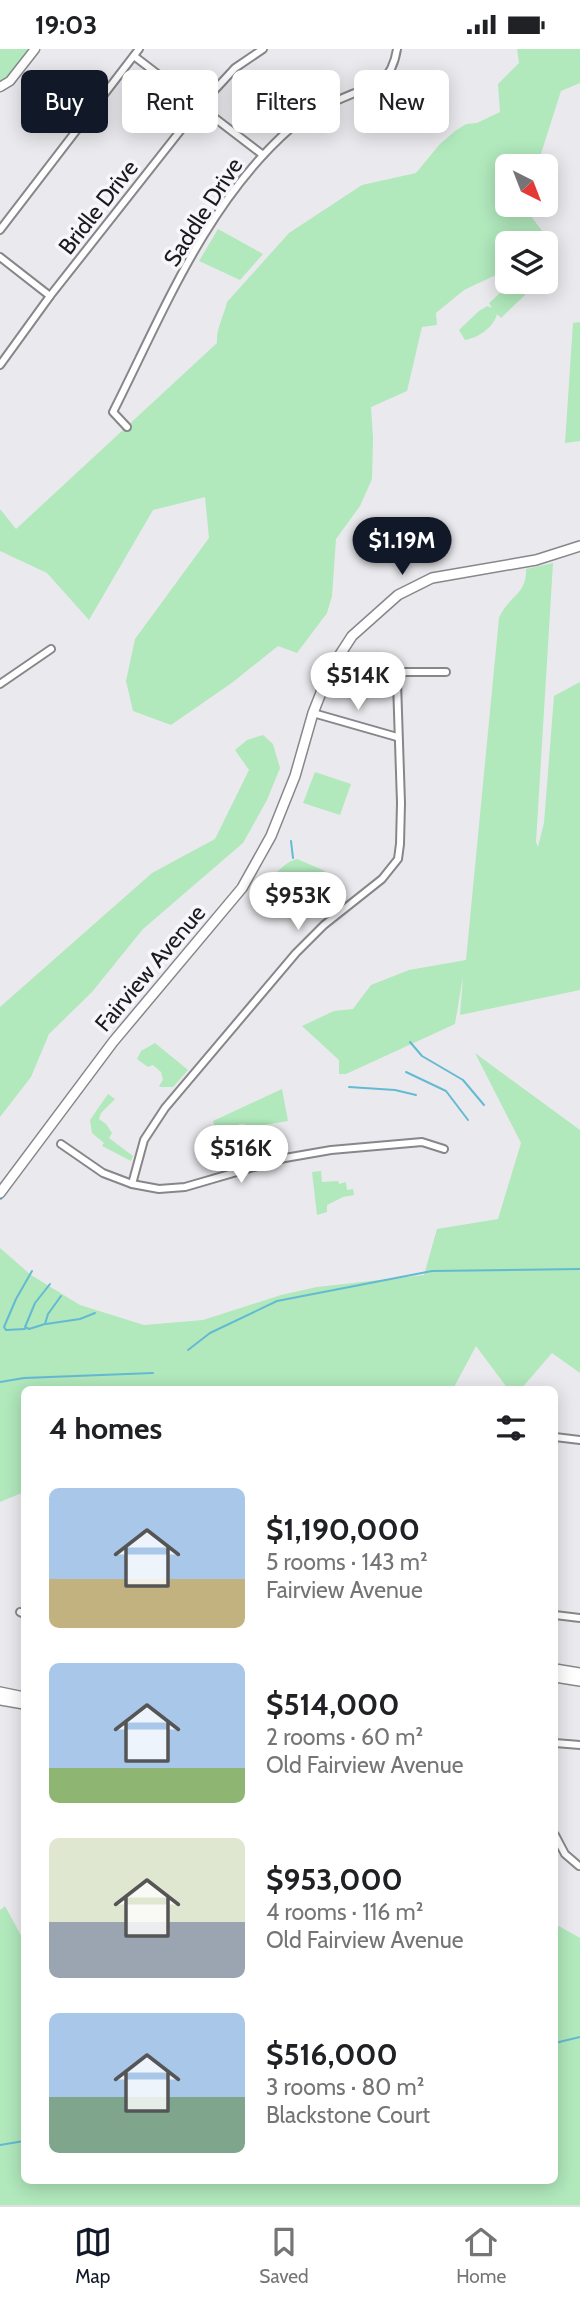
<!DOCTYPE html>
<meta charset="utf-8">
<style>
body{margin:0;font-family:Cabin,sans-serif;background:#f6f6f6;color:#202124;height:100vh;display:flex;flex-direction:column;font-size:26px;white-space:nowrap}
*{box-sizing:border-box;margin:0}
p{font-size:23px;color:#757577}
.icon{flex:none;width:38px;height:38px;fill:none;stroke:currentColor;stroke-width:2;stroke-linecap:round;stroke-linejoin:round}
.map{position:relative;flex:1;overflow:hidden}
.panel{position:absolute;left:21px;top:1337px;width:537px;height:798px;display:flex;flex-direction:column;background:#fff;border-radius:10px;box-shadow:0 4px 18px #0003}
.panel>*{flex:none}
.banner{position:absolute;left:21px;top:21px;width:539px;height:63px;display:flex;gap:14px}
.needle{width:46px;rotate:138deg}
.buttons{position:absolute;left:495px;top:105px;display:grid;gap:14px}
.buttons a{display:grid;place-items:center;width:63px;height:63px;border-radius:10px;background:#fff;box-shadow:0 4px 18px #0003;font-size:35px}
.price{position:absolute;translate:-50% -60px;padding:0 16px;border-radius:24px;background:#fff;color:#222;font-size:23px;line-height:46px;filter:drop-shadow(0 2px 4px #0008)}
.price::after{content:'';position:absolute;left:50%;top:42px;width:21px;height:16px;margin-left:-10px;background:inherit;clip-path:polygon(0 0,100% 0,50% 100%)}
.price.selected{background:#111827;color:#fff}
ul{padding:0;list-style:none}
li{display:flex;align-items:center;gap:21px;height:175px;padding:0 28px}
li span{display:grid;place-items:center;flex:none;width:196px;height:140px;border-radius:10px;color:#555}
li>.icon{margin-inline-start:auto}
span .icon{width:84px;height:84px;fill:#fffc;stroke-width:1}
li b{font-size:30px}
h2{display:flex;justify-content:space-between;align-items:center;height:84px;padding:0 28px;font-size:30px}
.pill{padding:0 24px;border-radius:10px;background:#fff;box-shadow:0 4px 18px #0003;font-size:24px;line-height:63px}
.pill.selected{background:#111827;color:#fff}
.status{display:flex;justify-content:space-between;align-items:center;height:49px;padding:0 35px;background:#fff;direction:ltr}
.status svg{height:19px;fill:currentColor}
.dock{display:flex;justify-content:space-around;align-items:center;height:98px;border-top:2px solid #e0e0e0;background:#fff;font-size:19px;color:#757577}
.dock a{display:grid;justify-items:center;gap:4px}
.dock .selected{color:#111827}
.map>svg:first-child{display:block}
</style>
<div class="status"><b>19:03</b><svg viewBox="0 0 49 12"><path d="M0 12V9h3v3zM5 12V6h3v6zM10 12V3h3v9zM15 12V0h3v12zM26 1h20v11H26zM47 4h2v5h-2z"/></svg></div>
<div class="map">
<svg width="580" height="2156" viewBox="0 0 580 2156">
<rect width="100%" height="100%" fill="#eaeaee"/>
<g fill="#b1e8bc">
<polygon points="0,0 29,0 7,29 0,33"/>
<path d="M517 0H580V34L561 42 537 117H508V156H528L527 162 549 191 546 219V194H508L507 215 500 224 464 241 436 264 437 276 422 278 407 342 371 358 373 389 372 430 360 457 336 490 332 547 327 564 297 604 278 597 233 633 171 676 133 662 126 632 135 590 209 489 205 448 153 461 89 571 47 524 0 502V460L16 480 217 294C216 279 224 267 227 253L289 184 362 136 416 124 440 95 455 82 466 75 477 74 500 63 498 35 519 14Z"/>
<polygon points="218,180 263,205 240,231 199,212"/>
<path d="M512 233H523L526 237 525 246 501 269 497 265C494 278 478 289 465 291L459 281 479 262 487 257 492 259 489 254Z"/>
<polygon points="580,273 580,392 565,394 573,274"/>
<path d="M553 514 536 793 538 798 544 774 554 647 580 633V941L460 966 463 927 455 975 346 1025H339V1011L302 977 334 962 353 960 371 936 409 921 466 911 499 569C508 547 527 546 526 520Z"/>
<polygon points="263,686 273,695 280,719 267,751 243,794 143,880 92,943 49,985 31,1028 0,1068 0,958 152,824 215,790 249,721 235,701 247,691"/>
<polygon points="315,723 351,735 340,766 303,754"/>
<path d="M297 810 325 822 319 835 315 832 311 837 308 835 302 844 295 840 285 847 303 859 298 866 266 846C269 830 282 814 297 810Z"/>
<polygon points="155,994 188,1021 173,1038 161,1038 159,1037 163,1031 161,1023 153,1016 148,1018 137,1010 141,1002"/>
<polygon points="475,1004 580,1081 580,1324 552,1304 521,1340 508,1340 476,1297 453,1340 24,1340 24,1443 0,1453 0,1199 31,1226 80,1256 144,1276 203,1271 281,1246 317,1238 424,1226 437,1180 498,1170 521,1094"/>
<polygon points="282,1040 288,1072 252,1078 252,1081 248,1080 245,1075 239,1075 232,1096 234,1104 223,1107 213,1072"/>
<polygon points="108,1045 115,1050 101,1064 99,1070 106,1075 112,1084 109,1089 133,1107 131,1112 102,1097 104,1094 92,1084 90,1071"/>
<polygon points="321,1122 322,1133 338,1132 339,1135 346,1133 347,1141 353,1140 354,1146 343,1148 327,1156 327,1163 317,1166 312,1123"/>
<polygon points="5,1857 24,1892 24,2132 555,2132 555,1875 580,1889 580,2156 0,2156 0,1861"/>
</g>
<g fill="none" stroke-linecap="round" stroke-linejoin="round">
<g stroke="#64bad2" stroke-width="2">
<polyline points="278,781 284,766"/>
<polyline points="291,792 293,809"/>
<polyline points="254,827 268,801"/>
<polyline points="200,896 230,860"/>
<polyline points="410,993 422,1007 463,1031 484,1056"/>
<polyline points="406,1023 446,1042 468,1071"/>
<polyline points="349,1038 395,1041 416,1046"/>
<polyline points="1,1150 11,1137"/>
<polyline points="50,1235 35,1254 25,1278 29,1280 45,1275 48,1265 61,1247"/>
<polyline points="46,1275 80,1270 95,1264"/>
<polyline points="25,1280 6,1281 4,1278 16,1250 32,1222"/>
<polyline points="188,1301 210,1284 277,1252 432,1222 580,1220"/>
<polyline points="0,1333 24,1329 153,1324"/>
<polyline points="555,1994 580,1988"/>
<polyline points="0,2096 24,2092"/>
</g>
<defs>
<g id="minor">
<polyline points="134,7 263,106"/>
<polyline points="0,181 139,0"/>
<polyline points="0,208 50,247"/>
<polyline points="0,316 50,247 199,58 235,19 263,0"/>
<path d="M127 378 113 363C163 264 206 153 291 79 310 62 333 53 357 43 364 40 375 38 381 33 391 24 395 13 397 0"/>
<polyline points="0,635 51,600"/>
<polyline points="313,664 397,688"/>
<polyline points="61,1095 103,1124 132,1135 159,1140 185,1138 285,1109 331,1101 422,1093 444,1100"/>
<polyline points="132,1135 144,1091 165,1059 296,904 324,876 382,830 398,810 400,795 401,754 397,633 403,623 446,623"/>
<polyline points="555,1388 580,1391"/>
<polyline points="20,1563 24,1565"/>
<polyline points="555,1566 580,1569"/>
<polyline points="555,1694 580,1696"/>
<polyline points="555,1786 565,1805 579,1817"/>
</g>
<polyline id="tertiary" points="0,38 10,32 35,0"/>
<g id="secondary">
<polyline points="0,1144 113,993 242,839 271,787 295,727 313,664 330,621 352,587 398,546 432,529 536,511 580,497"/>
<polyline points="555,1620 580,1624"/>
<polyline points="555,1628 580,1632"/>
<polyline points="0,1643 24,1648"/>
<polyline points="0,1651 24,1655"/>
</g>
</defs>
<use href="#minor" stroke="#87878b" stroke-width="10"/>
<use href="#tertiary" stroke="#87878b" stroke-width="11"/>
<use href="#secondary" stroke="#87878b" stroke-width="12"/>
<use href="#minor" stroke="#fff" stroke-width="6"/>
<use href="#tertiary" stroke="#fff" stroke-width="8"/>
<use href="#secondary" stroke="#fff" stroke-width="9"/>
</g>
<g text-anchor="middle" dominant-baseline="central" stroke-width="7" stroke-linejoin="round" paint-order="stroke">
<g font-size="23" fill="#1b1b1d" stroke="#f7f7fb">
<text transform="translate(98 158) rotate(-52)">Bridle Drive</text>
<text transform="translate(203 163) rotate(-57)">Saddle Drive</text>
<text transform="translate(150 919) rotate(-50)">Fairview Avenue</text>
</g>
</g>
</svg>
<div class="buttons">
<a><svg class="needle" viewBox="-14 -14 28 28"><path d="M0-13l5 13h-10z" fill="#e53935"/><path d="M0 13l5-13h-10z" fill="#757577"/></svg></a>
<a><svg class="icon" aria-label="layers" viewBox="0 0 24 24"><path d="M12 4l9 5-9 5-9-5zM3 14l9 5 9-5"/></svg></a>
</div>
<b class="price selected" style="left:402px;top:528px">$1.19M</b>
<b class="price" style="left:358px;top:663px">$514K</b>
<b class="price" style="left:298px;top:883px">$953K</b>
<b class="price" style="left:241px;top:1136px">$516K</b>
<div class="banner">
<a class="pill selected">Buy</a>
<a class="pill">Rent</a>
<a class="pill">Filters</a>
<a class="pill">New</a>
</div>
<section class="panel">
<h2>4 homes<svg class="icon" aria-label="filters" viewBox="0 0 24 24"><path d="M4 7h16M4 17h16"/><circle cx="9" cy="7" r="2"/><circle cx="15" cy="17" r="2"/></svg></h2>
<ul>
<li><span style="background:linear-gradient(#a9c7e8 65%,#c2b280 0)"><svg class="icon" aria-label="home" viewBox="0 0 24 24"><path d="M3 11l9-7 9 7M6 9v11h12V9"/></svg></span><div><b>$1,190,000</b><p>5 rooms · 143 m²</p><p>Fairview Avenue</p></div></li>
<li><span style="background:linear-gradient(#a9c7e8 75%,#8fb573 0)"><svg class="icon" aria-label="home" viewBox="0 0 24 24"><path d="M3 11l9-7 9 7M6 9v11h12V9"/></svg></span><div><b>$514,000</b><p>2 rooms · 60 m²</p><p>Old Fairview Avenue</p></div></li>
<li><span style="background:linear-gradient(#dfe7d0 60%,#9aa5b1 0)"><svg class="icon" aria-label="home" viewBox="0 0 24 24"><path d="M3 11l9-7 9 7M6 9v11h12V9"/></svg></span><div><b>$953,000</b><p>4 rooms · 116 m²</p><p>Old Fairview Avenue</p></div></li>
<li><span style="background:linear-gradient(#a9c7e8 60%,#7fa58c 0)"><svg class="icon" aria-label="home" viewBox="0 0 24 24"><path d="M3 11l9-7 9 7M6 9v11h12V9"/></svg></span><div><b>$516,000</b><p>3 rooms · 80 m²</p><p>Blackstone Court</p></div></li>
</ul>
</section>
</div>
<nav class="dock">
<a class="selected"><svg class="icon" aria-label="map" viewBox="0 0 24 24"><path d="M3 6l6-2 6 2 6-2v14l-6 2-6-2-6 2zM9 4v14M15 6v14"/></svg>Map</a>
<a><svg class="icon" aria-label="saved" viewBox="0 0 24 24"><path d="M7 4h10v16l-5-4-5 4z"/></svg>Saved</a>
<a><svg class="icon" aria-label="home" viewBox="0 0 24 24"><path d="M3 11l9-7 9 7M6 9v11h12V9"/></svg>Home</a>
</nav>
